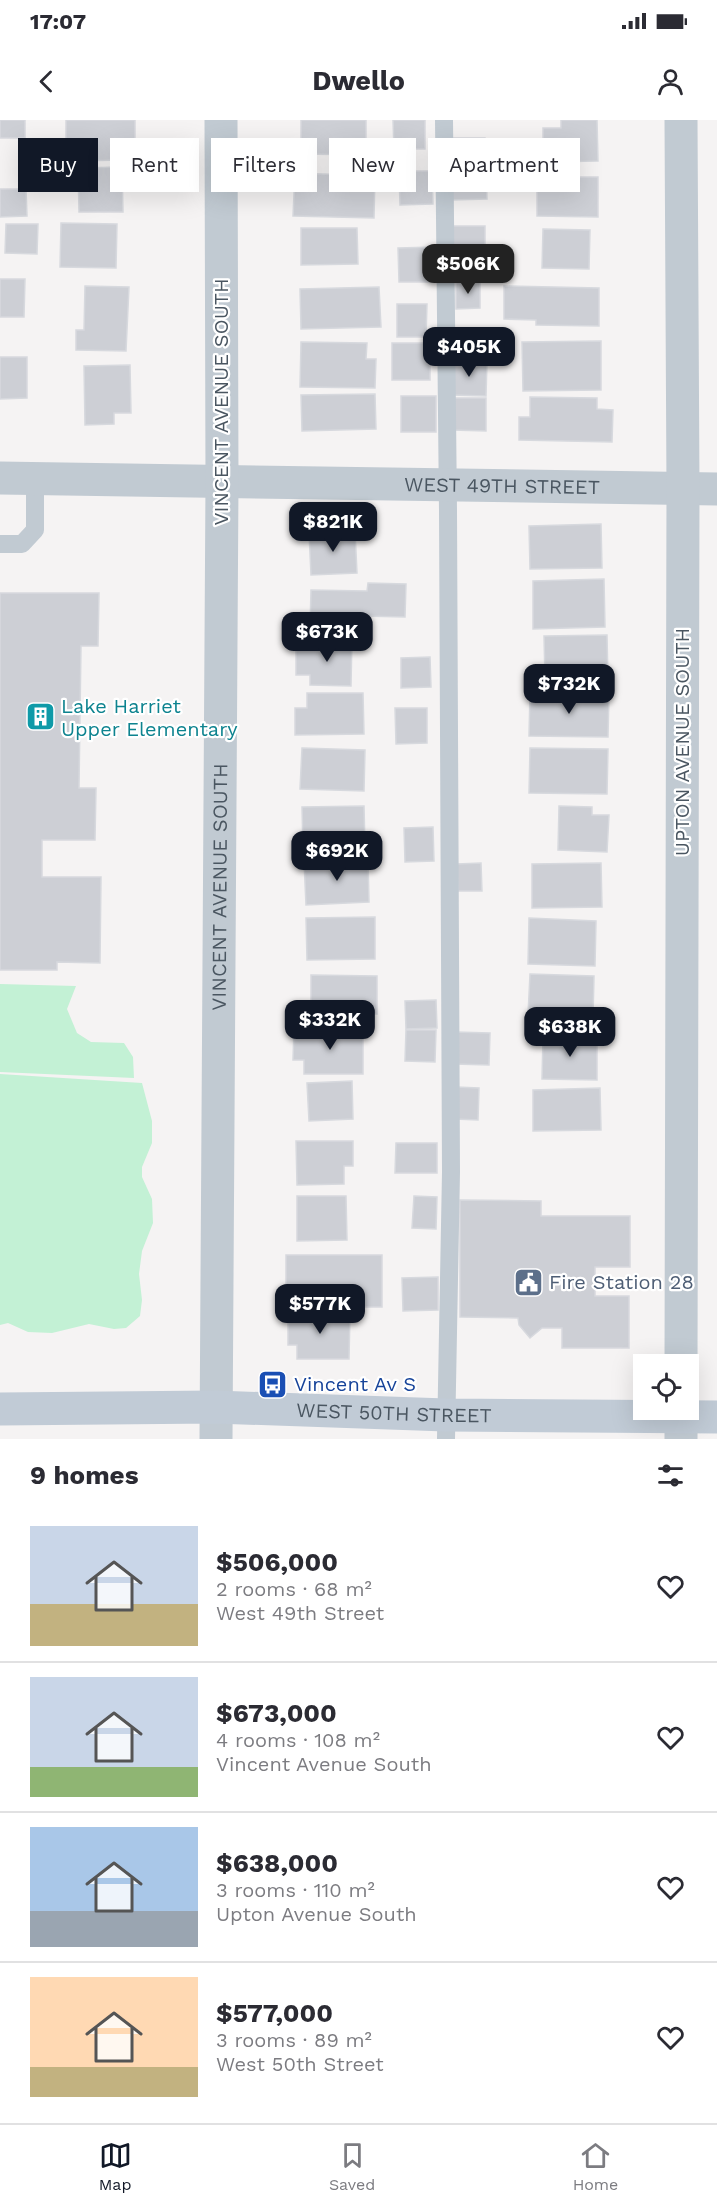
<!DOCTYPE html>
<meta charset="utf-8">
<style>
body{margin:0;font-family:"Work Sans",sans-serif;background:#f2f2f3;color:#2b2b33;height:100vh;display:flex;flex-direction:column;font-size:22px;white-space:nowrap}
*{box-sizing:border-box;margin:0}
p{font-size:20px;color:#7c7c81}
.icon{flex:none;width:33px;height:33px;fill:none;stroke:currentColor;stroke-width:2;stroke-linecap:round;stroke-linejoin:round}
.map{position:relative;height:1319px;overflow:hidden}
.drawer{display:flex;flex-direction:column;background:#fff;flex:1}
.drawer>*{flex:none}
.guide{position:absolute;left:18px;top:18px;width:681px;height:54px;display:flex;gap:12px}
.buttons{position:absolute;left:633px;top:1234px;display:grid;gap:12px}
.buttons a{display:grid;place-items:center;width:66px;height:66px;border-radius:0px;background:#fff;box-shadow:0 6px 24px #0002;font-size:30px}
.price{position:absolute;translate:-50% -51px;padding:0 14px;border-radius:12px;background:#111827;color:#fff;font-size:20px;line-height:39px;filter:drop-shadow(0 2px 3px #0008)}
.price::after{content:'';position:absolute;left:50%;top:36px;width:18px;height:14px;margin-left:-9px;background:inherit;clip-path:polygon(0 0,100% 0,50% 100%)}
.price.active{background:#222;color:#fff}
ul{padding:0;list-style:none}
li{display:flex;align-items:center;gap:18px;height:150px;padding:0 30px}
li+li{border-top:2px solid #e1e1e2}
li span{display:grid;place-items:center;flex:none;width:168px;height:120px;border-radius:0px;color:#555}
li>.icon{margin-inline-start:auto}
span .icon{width:72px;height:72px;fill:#fffc;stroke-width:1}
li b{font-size:26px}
h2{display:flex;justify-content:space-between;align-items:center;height:72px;padding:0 30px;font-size:26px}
.tag{padding:0 21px;border-radius:0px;background:#fff;box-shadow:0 6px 24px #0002;font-size:21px;line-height:54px}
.tag.active{background:#111827;color:#fff}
.status{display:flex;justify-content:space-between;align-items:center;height:42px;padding:0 30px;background:#fff;direction:ltr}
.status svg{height:16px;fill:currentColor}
header{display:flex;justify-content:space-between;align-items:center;height:78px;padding:0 30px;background:#fff;font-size:27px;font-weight:700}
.tabs{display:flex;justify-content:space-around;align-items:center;height:84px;border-top:2px solid #e1e1e2;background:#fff;font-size:16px;color:#7c7c81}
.tabs a{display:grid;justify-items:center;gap:3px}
.tabs .active{color:#111827}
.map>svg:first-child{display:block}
</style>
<div class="status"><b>17:07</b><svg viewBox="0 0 49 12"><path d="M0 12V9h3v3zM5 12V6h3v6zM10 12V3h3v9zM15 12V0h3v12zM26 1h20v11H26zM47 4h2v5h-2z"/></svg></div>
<header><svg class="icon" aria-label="back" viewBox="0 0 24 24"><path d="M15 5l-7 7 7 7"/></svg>Dwello<svg class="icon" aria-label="person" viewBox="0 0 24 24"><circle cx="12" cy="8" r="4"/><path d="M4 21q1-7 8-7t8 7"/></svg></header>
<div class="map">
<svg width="717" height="1319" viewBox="0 0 717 1319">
<rect width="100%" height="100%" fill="#f5f3f3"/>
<g fill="#c3f1d5">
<polygon points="0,864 76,866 67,889 77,913 91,922 124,923 133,937 134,958 0,952"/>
<polygon points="0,954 142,963 152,1001 152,1023 142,1047 142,1057 152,1079 153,1103 142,1131 139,1154 142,1180 140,1196 126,1208 114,1209 89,1204 52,1213 28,1212 8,1203 0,1205"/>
</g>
<g fill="#cdcfd5" stroke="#d7d9de" stroke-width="1.5">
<rect x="0" y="0" width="25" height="18"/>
<polygon points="66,0 135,0 135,23 122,23 122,40 73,41 73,25 66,25"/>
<polygon points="301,0 366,0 366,35 301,34"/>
<polygon points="393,0 425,0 425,29 394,29"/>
<polygon points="561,0 597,0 598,41 543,42 543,8 561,8"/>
<polygon points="451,18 485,18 487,79 452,80"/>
<polygon points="122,47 123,92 79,92 78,48"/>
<polygon points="399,51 432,51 433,84 400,85"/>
<polygon points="295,53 375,56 374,98 293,96"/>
<polygon points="537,57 598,57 598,97 537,96"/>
<polygon points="0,69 26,69 27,96 0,97"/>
<polygon points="61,103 117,104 116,148 60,147"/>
<polygon points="6,104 38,104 37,134 5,133"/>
<polygon points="450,106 485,106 485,136 451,137"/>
<polygon points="301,108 357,108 358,144 301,145"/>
<polygon points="543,109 590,110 589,149 542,148"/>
<polygon points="434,127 434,162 399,162 398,128"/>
<polygon points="0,159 25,159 24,197 0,197"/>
<polygon points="480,161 480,188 456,189 456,162"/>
<polygon points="85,166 129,167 126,231 76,230 76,210 84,210"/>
<polygon points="504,166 599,168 599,206 536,205 536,200 504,199"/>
<polygon points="379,167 381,207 301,209 300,169"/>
<polygon points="397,184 427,184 426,217 397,217"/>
<polygon points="601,221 601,270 523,271 522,222"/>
<polygon points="301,222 367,223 366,239 376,239 375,268 300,267"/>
<rect x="392" y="223" width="38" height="37"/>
<polygon points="0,237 27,237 27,278 0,279"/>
<polygon points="452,241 487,241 486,276 451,275"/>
<polygon points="130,245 131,293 114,293 114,304 85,305 84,246"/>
<polygon points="375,274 376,309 302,311 301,275"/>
<rect x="401" y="276" width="35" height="36"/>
<polygon points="530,277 597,278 597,289 613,290 612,322 519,320 519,297 530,297"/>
<polygon points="452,278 486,278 486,311 452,310"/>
<polygon points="601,404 602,448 530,449 529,406"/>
<polygon points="355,411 357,453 311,455 309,412"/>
<polygon points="604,459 605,507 533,509 533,461"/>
<polygon points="368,463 406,464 405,497 362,496 362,510 310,509 311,470 367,471"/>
<polygon points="0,473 99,473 98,526 81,526 79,668 96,668 95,720 42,720 42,757 101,757 100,843 57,842 57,850 0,850"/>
<polygon points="607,515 608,560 545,560 544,516"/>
<polygon points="324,518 352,518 351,566 310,565 310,555 296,555 296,530 324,530"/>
<polygon points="430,537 431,567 401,568 401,538"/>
<polygon points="307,573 363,573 364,614 295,615 295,588 307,588"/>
<polygon points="530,573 609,574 608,617 529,616"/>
<polygon points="395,588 427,588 427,623 396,624"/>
<polygon points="302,628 365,630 364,671 300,669"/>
<polygon points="530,628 608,629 607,674 529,673"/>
<polygon points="364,686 365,727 303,729 302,687"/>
<polygon points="559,686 592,687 592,695 609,695 607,732 558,730"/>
<polygon points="433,707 434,741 405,742 404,708"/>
<polygon points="368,739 369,782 306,785 304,741"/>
<polygon points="481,743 482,771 458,771 457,744"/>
<polygon points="601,743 602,787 532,788 532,744"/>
<polygon points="375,797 375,839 307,840 306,798"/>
<polygon points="529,798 596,801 595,846 528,844"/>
<polygon points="530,854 594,856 593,897 528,895"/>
<polygon points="311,855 377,856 377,894 311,893"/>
<polygon points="436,880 437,908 406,909 405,881"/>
<polygon points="294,908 363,909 363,954 304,954 304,940 293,940"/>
<polygon points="406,910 436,910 435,942 405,941"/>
<polygon points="455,912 490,913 489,945 454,944"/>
<polygon points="543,916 597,916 597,960 542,959"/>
<polygon points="352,961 353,999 309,1001 307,963"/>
<polygon points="456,967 479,968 478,1000 455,999"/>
<polygon points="600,968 601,1010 533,1011 533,970"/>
<polygon points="296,1021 353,1021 353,1046 344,1046 344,1064 297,1065"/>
<polygon points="396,1023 437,1023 437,1053 395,1053"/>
<polygon points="297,1076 346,1076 347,1120 297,1121"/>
<polygon points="414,1076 437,1077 436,1109 412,1108"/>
<polygon points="460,1080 541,1081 541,1096 630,1096 630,1147 595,1147 595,1176 629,1176 629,1228 562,1228 562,1208 542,1208 530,1218 519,1205 518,1198 460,1197"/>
<rect x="286" y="1135" width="96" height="52"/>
<polygon points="438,1157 438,1190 403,1191 402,1158"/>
<polygon points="288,1193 350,1194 349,1239 297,1239 297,1225 288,1225"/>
</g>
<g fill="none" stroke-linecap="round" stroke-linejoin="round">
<g stroke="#c1cad2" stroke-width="18">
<polyline points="444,0 448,391 451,1052 446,1319"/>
<polyline points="0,424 22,424 35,410 35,359"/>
</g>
<g stroke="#c1cad2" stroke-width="33">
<path id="s1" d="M0 358 717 369"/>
<polyline points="681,1297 681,1319"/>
<path id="s2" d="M216 1319 222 362 221 0"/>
</g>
<polyline stroke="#c1cad2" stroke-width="33" points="681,0 683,368 681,1245"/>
<path stroke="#c1cbd6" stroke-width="33" id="s3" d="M0 1289 215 1287 446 1295 717 1297"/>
</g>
<defs>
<symbol id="building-square" viewBox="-11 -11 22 22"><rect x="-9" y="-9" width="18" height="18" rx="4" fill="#0f9aa8" stroke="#fff"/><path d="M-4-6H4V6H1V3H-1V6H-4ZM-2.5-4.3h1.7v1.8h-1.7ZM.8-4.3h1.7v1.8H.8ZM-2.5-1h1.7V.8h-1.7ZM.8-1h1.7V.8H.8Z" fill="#fff"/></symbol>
<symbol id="civic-square" viewBox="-11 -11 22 22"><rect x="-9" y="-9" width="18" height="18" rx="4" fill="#5c6f8a" stroke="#fff"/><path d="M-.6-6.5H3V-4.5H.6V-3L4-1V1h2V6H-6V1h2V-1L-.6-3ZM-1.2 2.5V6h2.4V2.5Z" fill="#fff"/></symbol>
<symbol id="bus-square" viewBox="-11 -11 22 22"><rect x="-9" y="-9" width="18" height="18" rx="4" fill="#1a4fb4" stroke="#fff"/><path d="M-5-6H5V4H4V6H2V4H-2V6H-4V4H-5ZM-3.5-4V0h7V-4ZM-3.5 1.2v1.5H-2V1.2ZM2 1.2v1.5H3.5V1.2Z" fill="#fff"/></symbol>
</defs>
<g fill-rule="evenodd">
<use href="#building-square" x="24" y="580" width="33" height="33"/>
<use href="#civic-square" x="512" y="1146" width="33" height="33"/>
<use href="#bus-square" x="256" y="1248" width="33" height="33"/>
</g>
<g text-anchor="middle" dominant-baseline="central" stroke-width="4.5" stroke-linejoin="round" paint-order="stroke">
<g font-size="20" fill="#4a5661" stroke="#fff">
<text transform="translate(221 282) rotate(-90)">VINCENT AVENUE SOUTH</text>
<text stroke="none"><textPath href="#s1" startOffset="502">WEST 49TH STREET</textPath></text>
<text transform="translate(682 622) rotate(-90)">UPTON AVENUE SOUTH</text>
<text stroke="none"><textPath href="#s2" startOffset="552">VINCENT AVENUE SOUTH</textPath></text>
<text stroke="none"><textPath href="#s3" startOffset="394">WEST 50TH STREET</textPath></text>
</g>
<g font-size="20" fill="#0d838f" stroke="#fff" text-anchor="start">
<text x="61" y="586">Lake Harriet<tspan x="61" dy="23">Upper Elementary</tspan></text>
</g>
<g font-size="20" fill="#4e5e75" stroke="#fff" text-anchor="start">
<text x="549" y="1162">Fire Station 28</text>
</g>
<g font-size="20" fill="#164399" stroke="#fff" text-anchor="start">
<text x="294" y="1264">Vincent Av S</text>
</g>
</g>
</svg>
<div class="buttons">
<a><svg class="icon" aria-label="locate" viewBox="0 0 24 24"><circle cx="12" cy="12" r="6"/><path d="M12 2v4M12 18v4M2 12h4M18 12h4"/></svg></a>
</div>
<b class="price active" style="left:468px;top:175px">$506K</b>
<b class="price" style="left:469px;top:258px">$405K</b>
<b class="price" style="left:333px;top:433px">$821K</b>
<b class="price" style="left:327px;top:543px">$673K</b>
<b class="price" style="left:569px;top:595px">$732K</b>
<b class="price" style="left:337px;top:762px">$692K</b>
<b class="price" style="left:330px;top:931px">$332K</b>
<b class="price" style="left:570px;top:938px">$638K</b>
<b class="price" style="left:320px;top:1215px">$577K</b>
<div class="guide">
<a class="tag active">Buy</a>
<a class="tag">Rent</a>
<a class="tag">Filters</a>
<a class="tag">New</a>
<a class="tag">Apartment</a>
</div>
</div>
<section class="drawer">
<h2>9 homes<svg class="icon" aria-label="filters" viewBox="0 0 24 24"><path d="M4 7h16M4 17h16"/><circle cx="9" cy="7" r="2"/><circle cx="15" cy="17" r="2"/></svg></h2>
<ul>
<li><span style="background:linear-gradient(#c9d6e8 65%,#c2b280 0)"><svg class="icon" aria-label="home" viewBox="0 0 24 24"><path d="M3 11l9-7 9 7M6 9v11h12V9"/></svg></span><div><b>$506,000</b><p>2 rooms · 68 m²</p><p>West 49th Street</p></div><svg class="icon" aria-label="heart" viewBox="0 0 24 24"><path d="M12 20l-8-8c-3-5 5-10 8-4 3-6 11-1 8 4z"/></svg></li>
<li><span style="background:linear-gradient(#c9d6e8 75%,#8fb573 0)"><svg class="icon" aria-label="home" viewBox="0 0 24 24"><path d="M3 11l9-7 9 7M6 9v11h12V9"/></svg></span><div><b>$673,000</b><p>4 rooms · 108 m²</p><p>Vincent Avenue South</p></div><svg class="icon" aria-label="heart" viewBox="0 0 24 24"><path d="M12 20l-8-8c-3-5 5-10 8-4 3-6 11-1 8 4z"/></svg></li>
<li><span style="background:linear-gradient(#a9c7e8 70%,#9aa5b1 0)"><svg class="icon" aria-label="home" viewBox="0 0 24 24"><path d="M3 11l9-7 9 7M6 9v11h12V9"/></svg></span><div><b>$638,000</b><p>3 rooms · 110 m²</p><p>Upton Avenue South</p></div><svg class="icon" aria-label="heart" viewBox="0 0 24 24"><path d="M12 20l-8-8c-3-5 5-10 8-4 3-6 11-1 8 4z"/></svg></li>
<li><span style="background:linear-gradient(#ffd9b3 75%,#c2b280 0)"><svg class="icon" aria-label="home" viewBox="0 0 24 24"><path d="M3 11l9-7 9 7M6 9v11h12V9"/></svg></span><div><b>$577,000</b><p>3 rooms · 89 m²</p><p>West 50th Street</p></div><svg class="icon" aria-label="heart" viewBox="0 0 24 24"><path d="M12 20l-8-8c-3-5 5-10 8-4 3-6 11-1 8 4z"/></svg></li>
</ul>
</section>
<nav class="tabs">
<a class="active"><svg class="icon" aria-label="map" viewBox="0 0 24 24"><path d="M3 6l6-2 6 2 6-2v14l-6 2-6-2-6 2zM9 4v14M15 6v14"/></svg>Map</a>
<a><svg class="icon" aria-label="saved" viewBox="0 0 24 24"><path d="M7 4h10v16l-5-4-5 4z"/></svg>Saved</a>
<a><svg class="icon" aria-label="home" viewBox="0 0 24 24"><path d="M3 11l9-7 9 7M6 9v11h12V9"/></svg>Home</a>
</nav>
